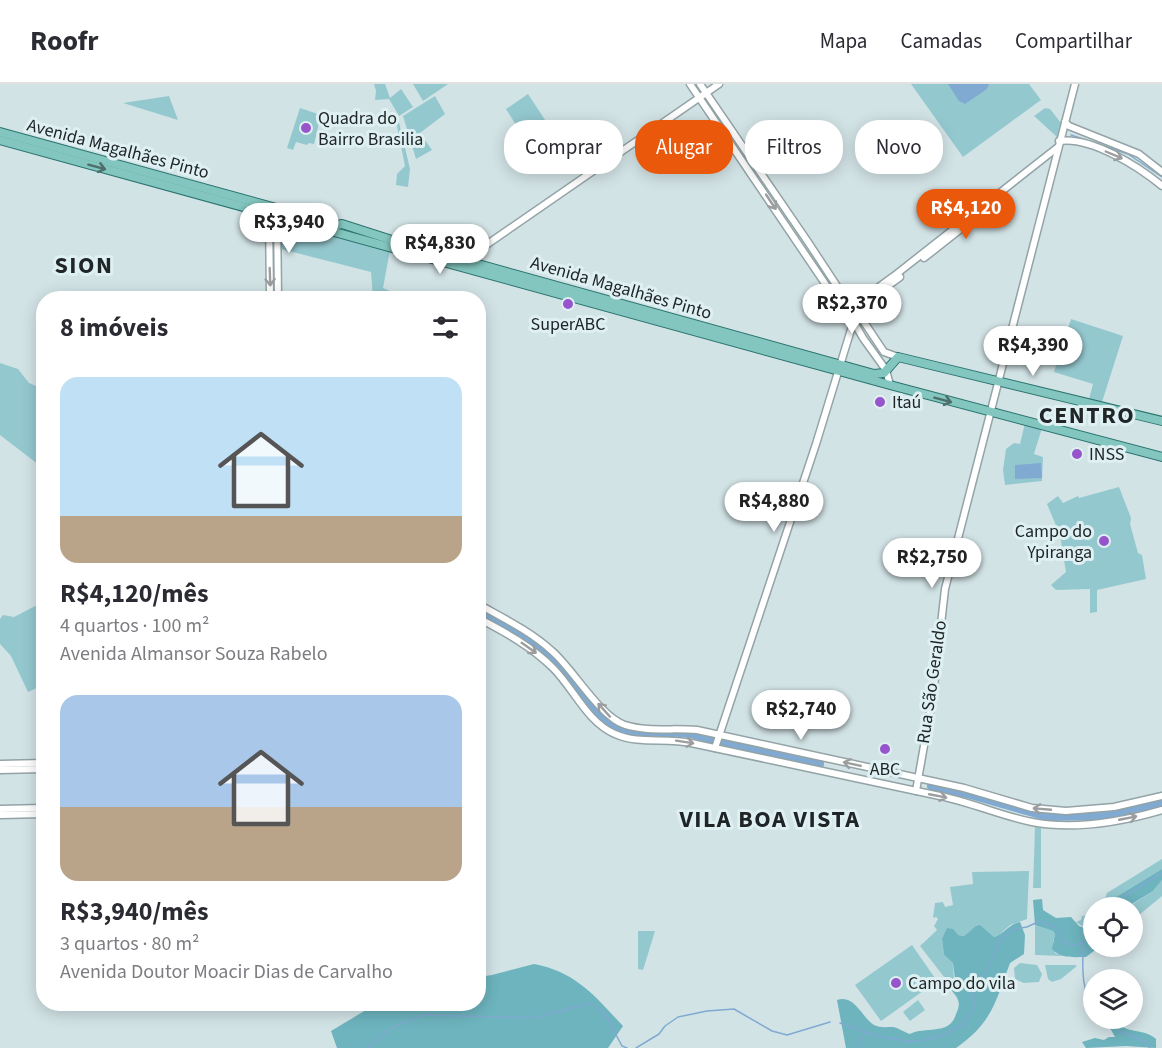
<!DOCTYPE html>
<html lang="pt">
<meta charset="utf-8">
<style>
body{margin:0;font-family:"Source Sans 3",sans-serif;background:#f7f7f7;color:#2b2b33;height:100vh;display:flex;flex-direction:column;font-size:22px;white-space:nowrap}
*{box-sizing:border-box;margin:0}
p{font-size:20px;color:#7c7c81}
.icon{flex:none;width:33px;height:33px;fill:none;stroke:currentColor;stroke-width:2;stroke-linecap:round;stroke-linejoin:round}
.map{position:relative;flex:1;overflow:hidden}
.details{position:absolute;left:36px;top:207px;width:450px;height:720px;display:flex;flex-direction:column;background:#fff;border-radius:24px;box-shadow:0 3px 15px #0003}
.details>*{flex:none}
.banner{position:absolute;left:504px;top:36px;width:567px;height:54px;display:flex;gap:12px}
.tools{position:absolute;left:1083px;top:813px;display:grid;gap:12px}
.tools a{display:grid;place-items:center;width:60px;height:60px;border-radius:50%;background:#fff;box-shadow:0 3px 15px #0003;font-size:30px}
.price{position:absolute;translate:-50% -51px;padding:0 14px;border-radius:21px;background:#fff;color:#222;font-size:20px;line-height:39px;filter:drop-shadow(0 2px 3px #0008)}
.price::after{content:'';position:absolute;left:50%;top:36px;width:18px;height:14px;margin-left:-9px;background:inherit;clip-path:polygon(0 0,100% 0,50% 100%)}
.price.selected{background:#ea580c;color:#fff}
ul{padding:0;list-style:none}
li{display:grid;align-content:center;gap:12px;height:318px;padding:0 24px}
li span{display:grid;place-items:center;height:186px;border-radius:18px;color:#555}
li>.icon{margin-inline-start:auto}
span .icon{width:108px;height:108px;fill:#fffc;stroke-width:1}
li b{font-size:26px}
h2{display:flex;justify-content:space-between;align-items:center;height:72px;padding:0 24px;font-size:26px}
.tag{padding:0 21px;border-radius:24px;background:#fff;box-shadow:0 3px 15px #0003;font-size:21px;line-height:54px}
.tag.selected{background:#ea580c;color:#fff}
header{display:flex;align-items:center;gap:36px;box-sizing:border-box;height:84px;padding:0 30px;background:#fff;border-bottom:2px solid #e1e1e2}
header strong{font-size:28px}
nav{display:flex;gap:33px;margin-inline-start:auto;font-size:21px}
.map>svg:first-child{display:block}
</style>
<header>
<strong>Roofr</strong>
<nav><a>Mapa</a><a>Camadas</a><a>Compartilhar</a></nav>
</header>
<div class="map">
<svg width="1162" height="964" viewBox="0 0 1162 964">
<rect width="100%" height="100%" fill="#d2e3e6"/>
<g fill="#94c8cf">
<polygon points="374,0 385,0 390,14 401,5 413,23 399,32 389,15 375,16 376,7"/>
<polygon points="413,0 448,0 423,17"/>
<polygon points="911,0 1029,0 1041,16 963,73"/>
<polygon points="528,10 551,45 530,63 506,25"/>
<polygon points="169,12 178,36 123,19"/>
<polygon points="435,12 445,30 420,49 432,66 416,75 403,32"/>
<polygon points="300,24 321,31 314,60 309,59 307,61 296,58 293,66 287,64"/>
<polygon points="1045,24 1050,25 1061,39 1057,53 1034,32"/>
<polygon points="398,34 410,85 408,103 396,101 397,90 405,82 396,37"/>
<polygon points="281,133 390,166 383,204 406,214 373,214 371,188 281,165"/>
<polygon points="1071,235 1123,252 1102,318 1089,315 1093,300 1054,288"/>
<polygon points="0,279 18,285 29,299 43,305 43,384 0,351"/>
<polygon points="1025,339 1042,344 1034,370 1043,373 1042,397 1005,401 1003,386 1006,365 1014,359 1020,360"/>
<polygon points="1119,403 1131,434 1130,440 1138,469 1142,471 1146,495 1097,506 1097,528 1090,529 1090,505 1056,506 1051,501 1066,488 1060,451 1047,420 1058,412 1063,419 1078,412 1079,414"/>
<polygon points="43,518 43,601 28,608 11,572 0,560 0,535 3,531 14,533"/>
<polygon points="1035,743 1041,744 1041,804 1033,804"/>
<polygon points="1162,775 1162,785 1116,813 1106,823 1094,824 1093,837 1087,845 1076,838 1081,836 1082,832 1091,830 1091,823 1105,815 1107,809"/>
<polygon points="1029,787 1027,835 1010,841 999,851 994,853 983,844 970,847 964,852 958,851 942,855 944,871 953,879 954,897 948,898 920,862 937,846 934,842 938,835 936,833 933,834 935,819 943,818 945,823 953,821 950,803 973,800 972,788"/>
<polygon points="1162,796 1162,812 1133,836 1132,824 1127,824 1153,807"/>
<polygon points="1035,841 1053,847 1055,850 1053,858 1055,869 1064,872 1035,871"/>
<polygon points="638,847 655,847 643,886 638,885"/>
<polygon points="912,861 937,897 881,937 855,901"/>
<polygon points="1020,879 1037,881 1042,890 1039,898 1024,899 1015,895 1014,884"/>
<polygon points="1045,881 1075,881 1077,882 1061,895 1052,898 1048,895"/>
<polygon points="918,916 925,926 910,937 903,928"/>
</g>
<g fill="#6db4be">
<polygon points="1162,785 1162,796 1153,807 1127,823 1106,823 1116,813"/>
<path d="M1042 815 1043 826 1056 834 1071 833 1079 842 1087 845 1093 837 1094 862 1099 863 1086 873C1074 873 1061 875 1052 865L1055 850 1053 847 1035 841 1033 816Z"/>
<path d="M1020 838 1025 851 1024 870 1010 879C996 917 992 939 956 964H846L837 916C855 910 862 934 874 941 880 944 886 943 893 943 899 944 904 948 910 950 925 942 950 952 956 930 958 926 960 921 958 916 956 910 950 906 947 900L954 897 955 895 953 879 944 871 942 855 947 844 953 845 958 851 964 852 976 842 980 841 994 853C1004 850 1009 840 1020 838Z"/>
<path d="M534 880C576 888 595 912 623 942L608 964H337L331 947 376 920H478L479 893 492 891Z"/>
<path d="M1112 935C1128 952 1143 943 1156 955V964L1126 962 1086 964 1082 958 1095 954 1104 956 1109 953H1115L1110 944 1101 935Z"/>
</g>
<g fill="#80aad1">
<polygon points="948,0 989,0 987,5 965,20 959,17"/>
<polygon points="1041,379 1042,394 1015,395 1015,381"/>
</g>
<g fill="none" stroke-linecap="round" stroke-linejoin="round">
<g stroke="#80aad1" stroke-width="1.5">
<polyline points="1071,51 1128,70 1162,93"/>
<polyline points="1111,824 1123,813 1162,789"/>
<path d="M1083 860C1083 880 1080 906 1094 922"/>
<polyline points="1104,934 1119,947 1144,957 1150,964"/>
<polyline points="840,939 877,952 907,957 924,956 941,952 962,941 975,923 972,910 995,870 1001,855 1014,845 1027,843 1040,837 1057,844 1064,859 1074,861 1091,856 1094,851"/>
<polyline points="367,964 391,944 422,931 534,934 590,919 605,930 622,962 627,964"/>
<polyline points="636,964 659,950 665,942 678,933 707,927 734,925 772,947 787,951 830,938"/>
<polyline points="857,964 865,949"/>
</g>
<g stroke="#80aad1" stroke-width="8">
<path d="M478 526C507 541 536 557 559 581 574 596 586 615 599 632 614 645 637 653 656 651 664 651 672 648 680 649 691 649 702 653 712 656"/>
<polyline points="724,658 820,680"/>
<polyline points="931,702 967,710 1047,733 1103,732 1162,719"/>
</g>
<defs>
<g id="minor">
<polyline points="690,0 851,238 855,240 860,234"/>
<polyline points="700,0 808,158 854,228"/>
<polyline points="1065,38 1069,42 1139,70 1162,88"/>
<path d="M1059 57C1091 52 1139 83 1162 102"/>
<polyline points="269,128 270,214"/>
<polyline points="277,128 278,214"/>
<polyline points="924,174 966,141"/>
<polyline points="463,177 719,0"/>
<polyline points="855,227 857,219 894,192 1058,63"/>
<polyline points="857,228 859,223 900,193"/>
<polyline points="860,232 884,268 898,273"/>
<polyline points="855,240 863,254 886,286 890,301"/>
<path d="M478 520C503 534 530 547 552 567 573 585 600 633 625 641 648 648 673 644 697 646L964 704 1032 724 1066 727 1114 723 1162 712"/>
<path d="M478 534C505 548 532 563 553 584 574 605 587 638 615 650 639 661 666 653 691 659 774 677 857 695 940 712 971 718 1001 732 1032 738 1074 746 1121 738 1162 726"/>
<polyline points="715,664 816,360 853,239"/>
<polyline points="0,680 44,679"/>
<polyline points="0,686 44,685"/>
<polyline points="916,707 933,611 945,505 1075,0"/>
<polyline points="0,725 44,724"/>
<polyline points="0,731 44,730"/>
</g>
<g id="major">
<polyline points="0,48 320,136 337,141 342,140 395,157 874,290 884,289 898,273 1162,337"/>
<polyline points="0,56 890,301 1162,373"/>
</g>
</defs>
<use href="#minor" stroke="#93a3a6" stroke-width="9"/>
<use href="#major" stroke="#2b746e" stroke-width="10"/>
<use href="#minor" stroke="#fff" stroke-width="6"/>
<use href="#major" stroke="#83c5bf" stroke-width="8"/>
</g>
<defs><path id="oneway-shaft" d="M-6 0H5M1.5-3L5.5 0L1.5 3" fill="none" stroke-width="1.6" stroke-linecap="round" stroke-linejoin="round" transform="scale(1.5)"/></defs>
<g stroke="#9b9d9e">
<use href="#oneway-shaft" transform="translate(1114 71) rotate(23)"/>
<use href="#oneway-shaft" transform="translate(771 118) rotate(56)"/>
<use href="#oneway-shaft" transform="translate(270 193) rotate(88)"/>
<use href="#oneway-shaft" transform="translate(529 564) rotate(35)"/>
<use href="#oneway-shaft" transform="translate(604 626) rotate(-132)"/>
<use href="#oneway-shaft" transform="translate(685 658) rotate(9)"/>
<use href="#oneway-shaft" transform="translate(852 680) rotate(-168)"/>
<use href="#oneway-shaft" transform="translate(938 712) rotate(11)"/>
<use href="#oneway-shaft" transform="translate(1042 725) rotate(-175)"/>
<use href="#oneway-shaft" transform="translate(1128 734) rotate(-11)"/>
</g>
<g stroke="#4d6e6b">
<use href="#oneway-shaft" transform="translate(97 83) rotate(15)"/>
<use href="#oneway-shaft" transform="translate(943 316) rotate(15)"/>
</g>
<g fill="#9655ca" stroke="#dff0f3" stroke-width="2">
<circle cx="306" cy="44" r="6"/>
<circle cx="568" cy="220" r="6"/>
<circle cx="880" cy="318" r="6"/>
<circle cx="1077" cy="370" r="6"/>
<circle cx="1104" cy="457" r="6"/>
<circle cx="885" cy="665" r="6"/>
<circle cx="896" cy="899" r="6"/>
</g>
<g text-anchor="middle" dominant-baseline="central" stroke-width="6" stroke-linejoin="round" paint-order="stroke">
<g font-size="18" fill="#202627" stroke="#dff0f3" text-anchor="start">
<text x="318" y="34">Quadra do<tspan x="318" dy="21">Bairro Brasilia</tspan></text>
<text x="568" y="240" text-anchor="middle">SuperABC</text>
<text x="892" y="318">Itaú</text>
<text x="1089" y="370">INSS</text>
<text x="1092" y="447" text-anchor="end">Campo do<tspan x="1092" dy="21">Ypiranga</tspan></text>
<text x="885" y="685" text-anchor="middle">ABC</text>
<text x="908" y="899">Campo do vila</text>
</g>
<g font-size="18" fill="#202627" stroke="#dff0f3">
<text transform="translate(118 65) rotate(15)">Avenida Magalhães Pinto</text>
<text transform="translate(621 204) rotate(16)">Avenida Magalhães Pinto</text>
<text transform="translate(932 598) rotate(-82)">Rua São Geraldo</text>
</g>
<g font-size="24" font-weight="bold" letter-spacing="1.5" fill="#202627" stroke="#dff0f3">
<text x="84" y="181">SION</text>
<text x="1087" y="331">CENTRO</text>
<text x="770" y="735">VILA BOA VISTA</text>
</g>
</g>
</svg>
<div class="tools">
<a><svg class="icon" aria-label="locate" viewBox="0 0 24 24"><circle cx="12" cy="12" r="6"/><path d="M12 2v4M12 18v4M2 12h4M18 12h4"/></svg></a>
<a><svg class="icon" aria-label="layers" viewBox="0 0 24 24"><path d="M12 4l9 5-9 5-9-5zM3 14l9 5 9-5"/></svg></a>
</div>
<b class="price selected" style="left:966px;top:156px">R$4,120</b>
<b class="price" style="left:289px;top:170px">R$3,940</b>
<b class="price" style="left:440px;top:191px">R$4,830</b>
<b class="price" style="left:852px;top:251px">R$2,370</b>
<b class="price" style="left:1033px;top:293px">R$4,390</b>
<b class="price" style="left:774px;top:449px">R$4,880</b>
<b class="price" style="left:932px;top:505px">R$2,750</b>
<b class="price" style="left:801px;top:657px">R$2,740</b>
<div class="banner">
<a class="tag">Comprar</a>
<a class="tag selected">Alugar</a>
<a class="tag">Filtros</a>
<a class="tag">Novo</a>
</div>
<section class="details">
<h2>8 imóveis<svg class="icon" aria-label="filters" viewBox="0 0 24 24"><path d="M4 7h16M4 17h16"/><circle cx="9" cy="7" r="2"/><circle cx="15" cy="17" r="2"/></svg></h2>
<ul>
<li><span style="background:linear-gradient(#bfe0f5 75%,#b9a48a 0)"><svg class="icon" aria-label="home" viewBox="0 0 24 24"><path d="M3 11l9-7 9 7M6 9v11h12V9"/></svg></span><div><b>R$4,120/mês</b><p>4 quartos · 100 m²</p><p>Avenida Almansor Souza Rabelo</p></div></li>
<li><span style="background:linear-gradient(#a9c7e8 60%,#b9a48a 0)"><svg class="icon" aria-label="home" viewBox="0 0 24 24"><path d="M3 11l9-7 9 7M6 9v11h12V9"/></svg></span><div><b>R$3,940/mês</b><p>3 quartos · 80 m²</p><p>Avenida Doutor Moacir Dias de Carvalho</p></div></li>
</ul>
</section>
</div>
